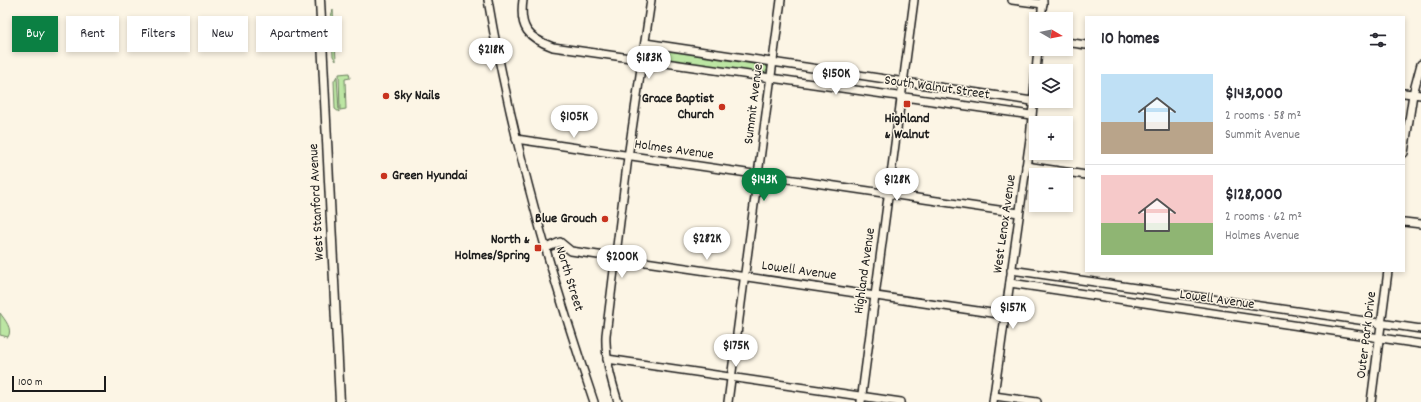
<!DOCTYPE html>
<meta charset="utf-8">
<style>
body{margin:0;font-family:Dekko,sans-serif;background:#f7f7f7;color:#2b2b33;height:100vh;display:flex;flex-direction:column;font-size:15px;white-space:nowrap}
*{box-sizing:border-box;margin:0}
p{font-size:13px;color:#7c7c81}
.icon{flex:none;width:22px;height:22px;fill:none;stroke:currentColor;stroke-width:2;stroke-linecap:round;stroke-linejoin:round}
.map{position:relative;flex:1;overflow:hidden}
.sheet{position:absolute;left:1085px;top:16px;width:320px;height:256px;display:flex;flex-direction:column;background:#fff;border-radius:0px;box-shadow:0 2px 6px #0003}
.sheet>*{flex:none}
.top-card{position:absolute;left:12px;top:16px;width:380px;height:36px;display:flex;gap:8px}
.needle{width:26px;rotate:99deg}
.buttons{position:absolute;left:1029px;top:12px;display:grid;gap:8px}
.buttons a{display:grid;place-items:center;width:44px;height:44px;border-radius:0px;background:#fff;box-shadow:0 2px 6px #0003;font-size:20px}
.scale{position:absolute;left:12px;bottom:10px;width:94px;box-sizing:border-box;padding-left:4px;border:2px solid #1c1c1c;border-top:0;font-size:11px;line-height:14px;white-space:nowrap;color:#1c1c1c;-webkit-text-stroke:3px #fcf5e5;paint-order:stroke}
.price{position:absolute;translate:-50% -34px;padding:0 9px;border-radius:14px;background:#fff;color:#222;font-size:13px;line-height:26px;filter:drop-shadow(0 1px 2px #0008)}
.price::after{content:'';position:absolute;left:50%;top:24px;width:12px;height:9px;margin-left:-6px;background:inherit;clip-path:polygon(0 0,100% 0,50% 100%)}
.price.on{background:#0b8043;color:#fff}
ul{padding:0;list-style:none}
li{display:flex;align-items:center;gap:12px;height:100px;padding:0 16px}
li+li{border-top:1px solid #e1e1e2}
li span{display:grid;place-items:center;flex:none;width:112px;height:80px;border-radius:0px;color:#555}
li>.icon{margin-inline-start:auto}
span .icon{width:48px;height:48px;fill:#fffc;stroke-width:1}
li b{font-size:17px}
h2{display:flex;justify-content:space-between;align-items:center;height:48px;padding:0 16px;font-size:17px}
.chip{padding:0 14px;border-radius:0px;background:#fff;box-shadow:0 2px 6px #0003;font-size:14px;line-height:36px}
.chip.on{background:#0b8043;color:#fff}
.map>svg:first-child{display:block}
</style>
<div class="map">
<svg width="1421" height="402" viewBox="0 0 1421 402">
<rect width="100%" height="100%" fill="#fcf5e5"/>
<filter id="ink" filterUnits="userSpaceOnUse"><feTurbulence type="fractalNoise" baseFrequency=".025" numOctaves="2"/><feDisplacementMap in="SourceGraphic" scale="8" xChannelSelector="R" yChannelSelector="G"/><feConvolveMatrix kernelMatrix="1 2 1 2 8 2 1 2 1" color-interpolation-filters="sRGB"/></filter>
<g filter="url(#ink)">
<g fill="#bce6a3" stroke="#6c8160">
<polygon points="333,10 336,60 336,61 333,56 331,16"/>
<polygon points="653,47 765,64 768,69 764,74 655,59 648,52"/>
<polygon points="349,73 350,78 345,79 346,109 340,110 339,74"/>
<polygon points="337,76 339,112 335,109 334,81"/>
<path d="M0 313C5 320 13 329 8 337L0 335Z"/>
</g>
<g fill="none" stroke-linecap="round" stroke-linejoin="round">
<defs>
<g id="minor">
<path d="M488 0C511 137 549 270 594 402"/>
<path d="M523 0C519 28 528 38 553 47L1031 115"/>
<polyline points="1012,0 1043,4"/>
<polyline points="1041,19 1043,1"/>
<polyline points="1066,42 1086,45"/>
<polyline points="645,43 1032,101"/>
<polyline points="1404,93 1421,95"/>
<polyline points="516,139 1019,213"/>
<polyline points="1404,153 1413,94 1421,64"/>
<polyline points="1026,166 1086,175"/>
<polyline points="1404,222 1421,224"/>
<polyline points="546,248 560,242 571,251 1005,315"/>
<polyline points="1011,270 1421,329"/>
<polyline points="1010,283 1421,344"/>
<polyline points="607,359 901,402"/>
<polyline points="994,396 1037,402"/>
<path d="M618 402C611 379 605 359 606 335L628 157 651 0"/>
<polyline points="728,402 781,0"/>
<polyline points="861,402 914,0"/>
<polyline points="993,402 1030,139 1038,49"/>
<polyline points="1371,402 1388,271"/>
</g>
<polyline id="major" points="320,0 340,402"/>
</defs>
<use href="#minor" stroke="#1c1c1c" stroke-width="10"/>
<use href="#major" stroke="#1c1c1c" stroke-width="11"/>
<use href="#minor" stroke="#fcf5e5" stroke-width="7"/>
<use href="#major" stroke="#fcf5e5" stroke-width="8"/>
</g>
</g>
<g fill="#c8321e" stroke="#fcf5e5" stroke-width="1.5">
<circle cx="386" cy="96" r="4"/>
<rect x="903" y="100" width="8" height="8" rx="2"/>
<circle cx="722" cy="107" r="4"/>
<circle cx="384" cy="176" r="4"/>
<circle cx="605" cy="219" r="4"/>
<rect x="534" y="244" width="8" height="8" rx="2"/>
</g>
<g text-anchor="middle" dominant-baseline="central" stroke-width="3" stroke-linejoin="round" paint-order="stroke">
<g font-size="14" fill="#1c1c1c" stroke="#fcf5e5">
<text transform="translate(937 88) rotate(8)">South Walnut Street</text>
<text transform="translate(754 104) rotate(-83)">Summit Avenue</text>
<text transform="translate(674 150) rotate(8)">Holmes Avenue</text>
<text transform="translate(317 202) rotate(-93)">West Stanford Avenue</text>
<text transform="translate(1005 224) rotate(-82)">West Lenox Avenue</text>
<text transform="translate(799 271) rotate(8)">Lowell Avenue</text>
<text transform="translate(865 271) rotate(-82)">Highland Avenue</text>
<text transform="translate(569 279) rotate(73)">North Street</text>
<text transform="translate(1217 300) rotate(8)">Lowell Avenue</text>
<text transform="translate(1367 335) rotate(-83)">Outer Park Drive</text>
</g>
<g font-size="14" font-weight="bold" fill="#1c1c1c" stroke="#fcf5e5" text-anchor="end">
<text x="394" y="96" text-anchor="start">Sky Nails</text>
<text x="714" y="99">Grace Baptist<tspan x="714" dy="16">Church</tspan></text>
<text x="907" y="119" text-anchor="middle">Highland<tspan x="907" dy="16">&amp; Walnut</tspan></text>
<text x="392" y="176" text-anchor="start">Green Hyundai</text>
<text x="597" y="219">Blue Grouch</text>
<text x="530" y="240">North &amp;<tspan x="530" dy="16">Holmes/Spring</tspan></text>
</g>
</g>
</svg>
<div class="buttons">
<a><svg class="needle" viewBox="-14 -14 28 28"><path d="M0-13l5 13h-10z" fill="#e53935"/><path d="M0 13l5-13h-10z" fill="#7c7c81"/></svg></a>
<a><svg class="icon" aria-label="layers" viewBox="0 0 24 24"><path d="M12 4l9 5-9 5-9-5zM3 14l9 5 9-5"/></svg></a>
<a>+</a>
<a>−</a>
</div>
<div class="scale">100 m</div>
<b class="price" style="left:491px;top:72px">$218K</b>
<b class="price" style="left:649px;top:80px">$183K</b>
<b class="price" style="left:836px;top:96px">$150K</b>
<b class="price" style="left:574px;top:139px">$105K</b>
<b class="price on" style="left:764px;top:202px">$143K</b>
<b class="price" style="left:897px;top:202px">$128K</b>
<b class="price" style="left:707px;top:261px">$282K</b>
<b class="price" style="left:622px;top:279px">$200K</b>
<b class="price" style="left:1013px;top:330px">$157K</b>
<b class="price" style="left:736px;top:368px">$175K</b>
<div class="top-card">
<a class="chip on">Buy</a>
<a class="chip">Rent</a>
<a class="chip">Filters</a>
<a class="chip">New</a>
<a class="chip">Apartment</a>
</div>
<section class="sheet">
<h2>10 homes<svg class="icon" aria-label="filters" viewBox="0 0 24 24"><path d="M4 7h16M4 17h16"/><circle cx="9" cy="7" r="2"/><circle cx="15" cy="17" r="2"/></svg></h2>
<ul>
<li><span style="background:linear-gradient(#bfe0f5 60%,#b9a48a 0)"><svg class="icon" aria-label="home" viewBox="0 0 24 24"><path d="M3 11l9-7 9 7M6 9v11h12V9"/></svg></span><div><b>$143,000</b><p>2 rooms · 58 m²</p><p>Summit Avenue</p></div></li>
<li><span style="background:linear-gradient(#f6c9c9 60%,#8fb573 0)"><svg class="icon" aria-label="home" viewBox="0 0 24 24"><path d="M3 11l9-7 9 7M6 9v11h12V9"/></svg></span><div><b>$128,000</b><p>2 rooms · 62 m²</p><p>Holmes Avenue</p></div></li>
</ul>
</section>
</div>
